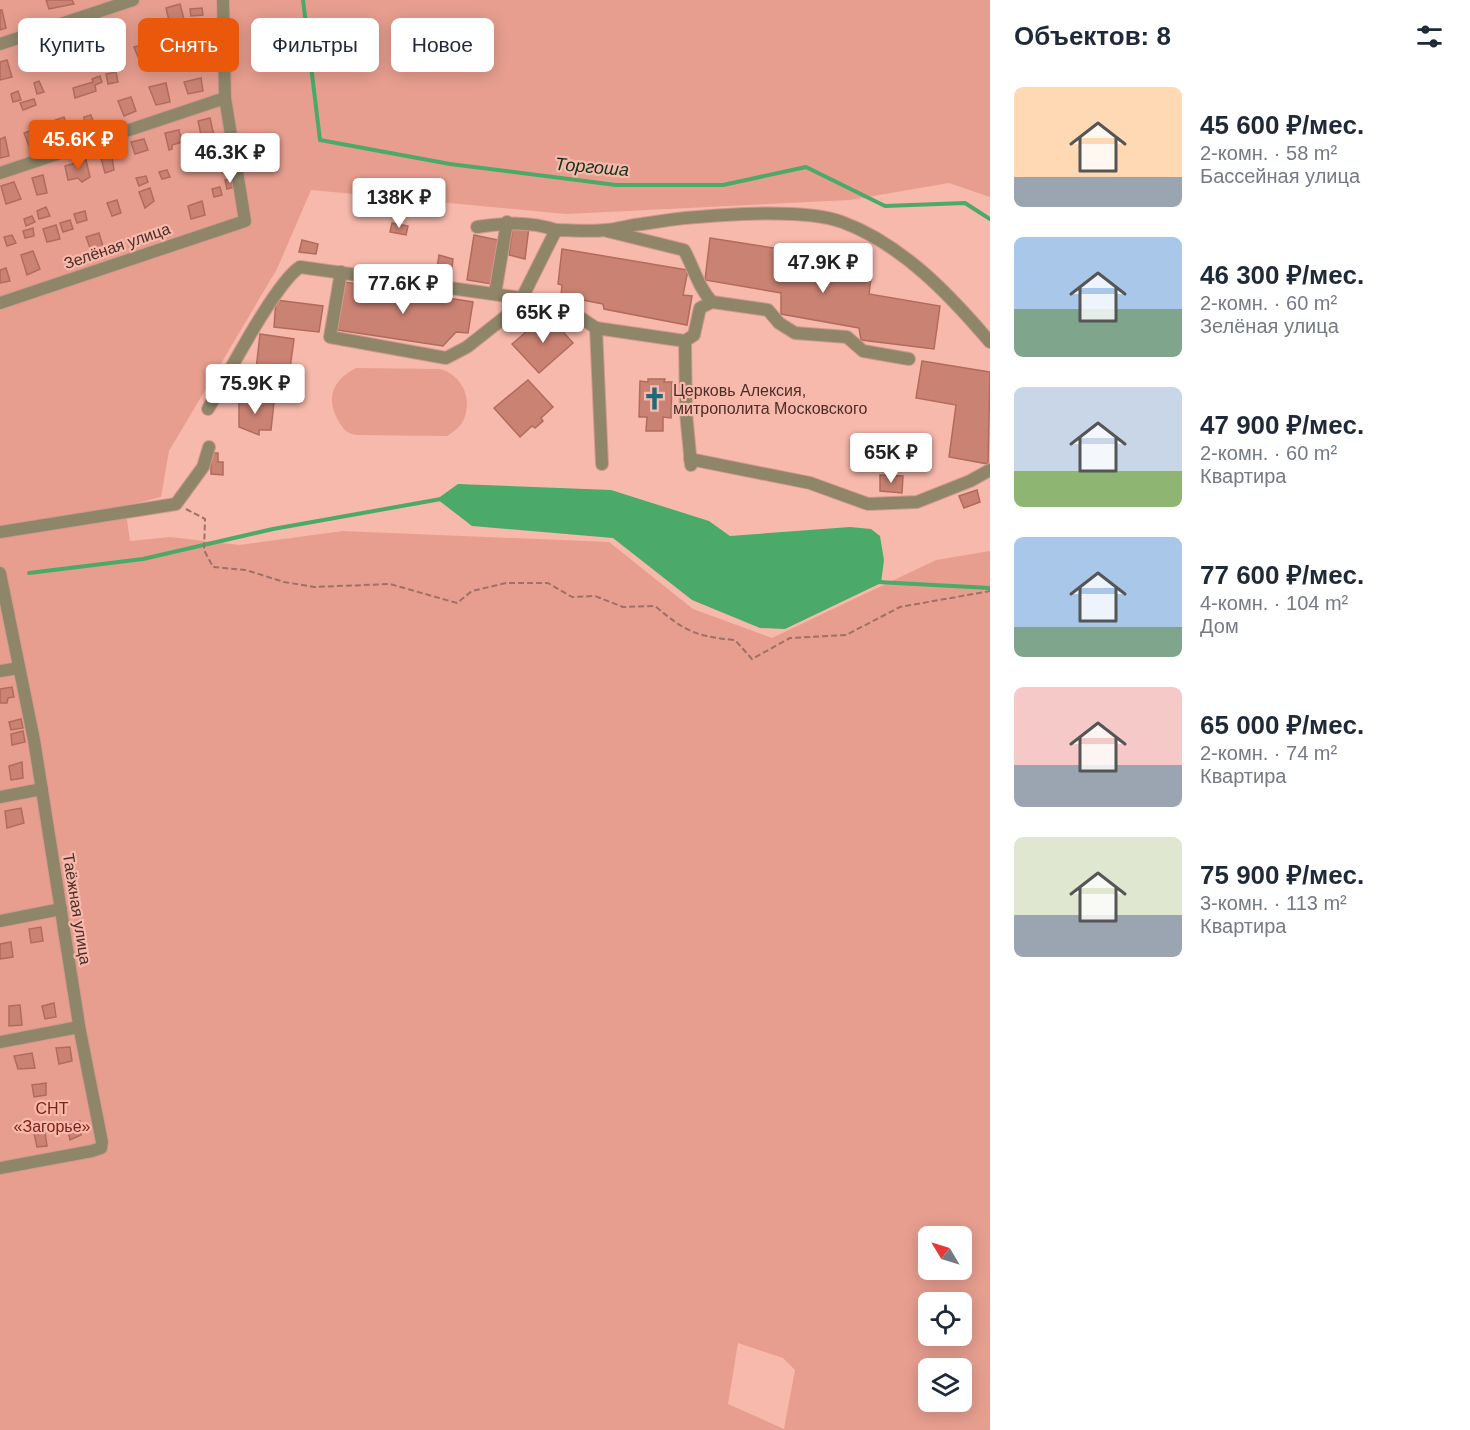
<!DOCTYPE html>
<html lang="ru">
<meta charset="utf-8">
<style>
body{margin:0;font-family:Helvetica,sans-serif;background:#f6f6f7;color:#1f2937;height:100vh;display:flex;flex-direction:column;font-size:22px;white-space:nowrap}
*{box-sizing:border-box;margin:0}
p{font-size:20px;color:#747a83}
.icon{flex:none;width:33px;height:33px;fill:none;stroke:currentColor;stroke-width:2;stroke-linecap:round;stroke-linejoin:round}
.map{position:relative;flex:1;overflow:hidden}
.details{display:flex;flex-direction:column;background:#fff;width:480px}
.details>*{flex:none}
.banner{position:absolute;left:18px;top:18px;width:570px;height:54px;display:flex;gap:12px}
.needle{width:39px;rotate:308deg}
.fabs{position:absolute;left:918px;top:1226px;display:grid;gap:12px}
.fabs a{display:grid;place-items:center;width:54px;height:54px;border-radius:9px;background:#fff;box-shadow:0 3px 15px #0003;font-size:30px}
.price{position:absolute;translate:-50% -51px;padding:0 14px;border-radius:6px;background:#fff;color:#222;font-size:20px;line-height:39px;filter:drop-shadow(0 2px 3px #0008)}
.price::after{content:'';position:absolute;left:50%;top:36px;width:18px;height:14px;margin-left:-9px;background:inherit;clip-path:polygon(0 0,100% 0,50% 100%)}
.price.on{background:#ea580c;color:#fff}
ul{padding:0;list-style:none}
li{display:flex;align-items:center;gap:18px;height:150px;padding:0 24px}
li span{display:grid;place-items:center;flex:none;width:168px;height:120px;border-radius:9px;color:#555}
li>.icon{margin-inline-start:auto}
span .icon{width:72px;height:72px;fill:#fffc;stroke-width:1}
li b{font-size:26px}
h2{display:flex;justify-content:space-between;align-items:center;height:72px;padding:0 24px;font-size:26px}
.chip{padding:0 21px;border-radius:9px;background:#fff;box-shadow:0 3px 15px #0003;font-size:21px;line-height:54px}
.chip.on{background:#ea580c;color:#fff}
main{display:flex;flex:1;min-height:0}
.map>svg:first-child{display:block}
</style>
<main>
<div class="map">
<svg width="990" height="1430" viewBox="0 0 990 1430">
<rect width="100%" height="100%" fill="#f7b9ac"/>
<g fill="#e79e8f" fill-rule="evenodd">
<path d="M0 0H990V197L949 183 850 200 566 214 311 190 277 269 169 451 161 497 125 506 130 541 170 537 239 545 343 531 609 542 693 609 772 638 936 560 990 551V1430H0ZM928 1236H962V1269H928ZM928 1302H962V1335H928ZM738 1343 783 1358 795 1370 784 1429 728 1404ZM928 1368H962V1401H928Z"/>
<path d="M356 368 440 369C461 374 473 398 464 419 461 427 453 432 447 436L356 435C346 433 343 429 338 420 325 397 334 379 356 368Z"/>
</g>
<polygon fill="#4ba96a" points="458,484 611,490 709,521 730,536 850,527 871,529 880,536 884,560 881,583 785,629 760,628 692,600 613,538 472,526 437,499"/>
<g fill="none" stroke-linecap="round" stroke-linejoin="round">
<g stroke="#4ba96a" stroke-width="4">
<polyline points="303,0 320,140 450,164 616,185 723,185 806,167 885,206 965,203 990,219"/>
<polyline points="29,573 143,559 273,529 441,499"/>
<polyline points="878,582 990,588"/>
</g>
</g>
<g fill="#ca8273" stroke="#b16b5c" stroke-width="1.5">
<polygon points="46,0 72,0 74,4 49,9"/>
<polygon points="180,4 185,23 170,25 166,8"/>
<polygon points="202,8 203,15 191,16 190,9"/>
<polygon points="0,10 2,10 6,28 0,30"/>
<polygon points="117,23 122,40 107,44 104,28"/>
<polygon points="82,34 84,48 69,51 66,39"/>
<polygon points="162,38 164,52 154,56 151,41"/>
<polygon points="181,40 182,47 173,49 171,42"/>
<polygon points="145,44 148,56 139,59 134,47"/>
<polygon points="42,46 46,60 31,63 28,51"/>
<polygon points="184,50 189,68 178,70 174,55"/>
<polygon points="122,58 125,66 111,70 109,62"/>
<polygon points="7,60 12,77 0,80 0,62"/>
<circle cx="90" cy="66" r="5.5"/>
<polygon points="116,72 118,82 108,84 106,74"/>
<polygon points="100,76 102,82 95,85 96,91 75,98 73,88 93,82 92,79"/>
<polygon points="201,78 203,91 188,94 184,82"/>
<polygon points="39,81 44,92 37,94 34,83"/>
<polygon points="166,83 170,102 156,105 149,87"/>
<polygon points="18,91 21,100 13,102 11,94"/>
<polygon points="131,97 136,111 124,116 118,101"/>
<polygon points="34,99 36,105 23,110 20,103"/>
<polygon points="91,115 94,124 85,126 84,117"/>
<polygon points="64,117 69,134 56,138 53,121"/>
<polygon points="210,118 214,136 202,139 198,121"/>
<polygon points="38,128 42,142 29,146 24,133"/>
<polygon points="179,130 182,142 172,145 172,149 169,150 165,133"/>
<polygon points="5,137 9,156 0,158 0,139"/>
<polygon points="144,139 148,150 135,154 131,142"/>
<polygon points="111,151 114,170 105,173 100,154"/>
<polygon points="86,160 90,177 82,182 78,178 68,180 65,166"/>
<polygon points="167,170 170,177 162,179 159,172"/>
<polygon points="43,175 47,193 37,195 32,178"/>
<polygon points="146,176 148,182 139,186 136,178"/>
<polygon points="233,179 234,187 227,189 225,180"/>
<polygon points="14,182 21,199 6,204 1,186"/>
<polygon points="220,187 222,195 214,197 212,189"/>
<polygon points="150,188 154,201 145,208 139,192"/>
<polygon points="117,200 121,213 112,216 107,203"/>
<polygon points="202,201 205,215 191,219 188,206"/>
<polygon points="46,207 50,216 39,219 37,211"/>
<polygon points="85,211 87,220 77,223 74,214"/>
<polygon points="32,216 35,222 26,226 24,219"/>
<polygon points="70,220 73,229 63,232 60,223"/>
<polygon points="392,223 408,226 406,235 390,232"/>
<polygon points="56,225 60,239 47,242 43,229"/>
<polygon points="513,226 529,227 525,259 509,255"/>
<polygon points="33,228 34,236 25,238 23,231"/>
<polygon points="99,233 104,250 92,253 86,237"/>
<polygon points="12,235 16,243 7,246 4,237"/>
<polygon points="474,235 498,240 492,284 467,280"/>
<polygon points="710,238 793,251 793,265 871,278 869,294 940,306 934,349 861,340 859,328 781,314 781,293 705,280"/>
<polygon points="302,240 318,244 316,254 299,252"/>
<polygon points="562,249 688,270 683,295 692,296 687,325 604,309 603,304 561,296 562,285 558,284"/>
<polygon points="33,251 40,269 27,275 21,255"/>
<polygon points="439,255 453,259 451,277 436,275"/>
<polygon points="6,268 10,281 0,283 0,270"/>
<polygon points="344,282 473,302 468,333 456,332 443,346 338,330"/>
<polygon points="276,300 323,306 319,332 274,327"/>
<polygon points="547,314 573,343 539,373 512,344"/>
<polygon points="260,334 294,339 286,399 253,396"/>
<polygon points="922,361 990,372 988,464 949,457 956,405 916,398"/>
<polygon points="648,379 665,379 664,382 672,382 671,418 663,417 663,431 646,431 647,417 639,417 640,381 648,382"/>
<polygon points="528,380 553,407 541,418 543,421 535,428 532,426 520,437 494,408"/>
<polygon points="239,397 274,402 271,430 259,430 259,435 239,427"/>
<polygon points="211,453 218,453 218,462 223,462 223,475 211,474"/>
<polygon points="880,475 903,476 902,493 880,491"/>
<polygon points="977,490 980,502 964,508 959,496"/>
<polygon points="12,687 14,697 8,698 7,703 0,703 0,689"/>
<polygon points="21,719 23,728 11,730 9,722"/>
<polygon points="23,731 25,742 12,745 11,734"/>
<polygon points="22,762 23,778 11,780 9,766"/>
<polygon points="21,808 24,823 7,828 5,811"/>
<polygon points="41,927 43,941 31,943 29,929"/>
<polygon points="11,942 13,957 0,959 0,944"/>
<polygon points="54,1003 56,1017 45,1019 42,1006"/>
<polygon points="20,1005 22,1025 9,1026 9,1006"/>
<polygon points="70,1047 72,1061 59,1064 56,1048"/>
<polygon points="32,1053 35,1068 18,1069 14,1056"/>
<polygon points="46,1083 46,1095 34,1097 32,1085"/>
<polygon points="80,1121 81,1135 70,1140 67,1126"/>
<polygon points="45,1132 47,1146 37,1147 34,1133"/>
</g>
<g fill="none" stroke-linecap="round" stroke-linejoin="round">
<defs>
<g id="minor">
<polyline points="0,44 133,0"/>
<polyline points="0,173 225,98"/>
<path d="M477 227C505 223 529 221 556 230"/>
<path d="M607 231 684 250C694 268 698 287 712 302"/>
<path d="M341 272 330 337 446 358 467 347 505 317 522 298 556 230C572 230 590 232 606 230 618 229 630 225 642 224 689 216 800 206 842 222 902 244 950 295 990 342"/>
<polyline points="495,294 507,222"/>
<polyline points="0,303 245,221 225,98 223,0"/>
<polyline points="596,328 685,341 686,413 691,465"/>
<polyline points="685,341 694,335 700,308 712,302 768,310 779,323 795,333 847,337 863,351 909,359"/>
<path d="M208 409C226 378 275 283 300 267L522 298 581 318 596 328 602 464"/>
<polyline points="690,459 810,483 868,504 917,502 970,481 990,470"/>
<polyline points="0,532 176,504 203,467 209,447"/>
<polyline points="0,573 34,740 80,1031 102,1142 101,1148 92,1151 0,1168"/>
<polyline points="0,671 19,668"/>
<polyline points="0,797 42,789"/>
<polyline points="0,921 61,909"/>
<polyline points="0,1042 79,1027"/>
</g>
</defs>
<use href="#minor" stroke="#d19a8f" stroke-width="14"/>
<path stroke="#9e7067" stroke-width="2" stroke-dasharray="6 3" stroke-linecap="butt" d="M186 509 205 519 204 550 213 567 246 570 284 582 314 587 390 584 457 603 472 591 506 583H548L572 597 595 596 623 607 655 606C686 632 695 636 735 640L752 659 790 638 846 635 900 607 990 591"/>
<use href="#minor" stroke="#8f866a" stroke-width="12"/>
</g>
<defs>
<symbol id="church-bare" viewBox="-9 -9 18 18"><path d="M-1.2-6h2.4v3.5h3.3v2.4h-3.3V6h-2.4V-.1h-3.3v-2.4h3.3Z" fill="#216976" stroke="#f7b9ac" stroke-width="2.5" paint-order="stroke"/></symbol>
</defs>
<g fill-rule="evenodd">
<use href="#church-bare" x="638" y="382" width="33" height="33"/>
</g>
<g text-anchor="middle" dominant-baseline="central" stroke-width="4.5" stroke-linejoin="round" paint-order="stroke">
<g font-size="16" fill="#4c2e28" stroke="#f7b9ac">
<text transform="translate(117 246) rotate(-19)">Зелёная улица</text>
<text transform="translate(77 909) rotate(81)">Таёжная улица</text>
</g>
<g font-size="16" fill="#4c2e28" stroke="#f7b9ac" text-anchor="start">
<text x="673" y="390">Церковь Алексия,<tspan x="673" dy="18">митрополита Московского</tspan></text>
</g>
<g font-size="16" fill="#7d2313" stroke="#f7b9ac">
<text x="52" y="1108">СНТ<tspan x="52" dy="18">«Загорье»</tspan></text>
</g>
<g font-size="18" font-style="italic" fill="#0e361c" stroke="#f7b9ac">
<text transform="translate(592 167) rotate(5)">Торгоша</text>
</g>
</g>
</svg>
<div class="fabs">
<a><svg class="needle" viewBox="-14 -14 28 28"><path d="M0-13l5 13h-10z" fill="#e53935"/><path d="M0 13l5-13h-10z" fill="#747a83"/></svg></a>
<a><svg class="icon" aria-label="locate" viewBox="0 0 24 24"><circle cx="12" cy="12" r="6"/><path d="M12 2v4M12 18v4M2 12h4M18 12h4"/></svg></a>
<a><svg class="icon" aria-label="layers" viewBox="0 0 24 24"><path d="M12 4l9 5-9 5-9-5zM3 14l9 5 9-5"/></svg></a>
</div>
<b class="price on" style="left:78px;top:171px">45.6K ₽</b>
<b class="price" style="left:230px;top:184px">46.3K ₽</b>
<b class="price" style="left:399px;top:229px">138K ₽</b>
<b class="price" style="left:823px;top:294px">47.9K ₽</b>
<b class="price" style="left:403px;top:315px">77.6K ₽</b>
<b class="price" style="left:543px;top:344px">65K ₽</b>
<b class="price" style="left:255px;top:415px">75.9K ₽</b>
<b class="price" style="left:891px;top:484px">65K ₽</b>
<div class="banner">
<a class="chip">Купить</a>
<a class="chip on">Снять</a>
<a class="chip">Фильтры</a>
<a class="chip">Новое</a>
</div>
</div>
<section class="details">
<h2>Объектов: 8<svg class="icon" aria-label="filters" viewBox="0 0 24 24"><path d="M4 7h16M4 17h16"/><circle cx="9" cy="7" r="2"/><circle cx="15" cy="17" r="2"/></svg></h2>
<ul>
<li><span style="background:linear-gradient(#ffd9b3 75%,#9aa5b1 0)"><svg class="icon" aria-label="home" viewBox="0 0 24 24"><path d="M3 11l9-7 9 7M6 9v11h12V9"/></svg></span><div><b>45 600 ₽/мес.</b><p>2-комн. · 58 m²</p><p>Бассейная улица</p></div></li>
<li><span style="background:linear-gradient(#a9c7e8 60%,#7fa58c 0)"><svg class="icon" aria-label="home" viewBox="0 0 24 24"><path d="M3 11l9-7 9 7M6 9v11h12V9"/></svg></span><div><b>46 300 ₽/мес.</b><p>2-комн. · 60 m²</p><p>Зелёная улица</p></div></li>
<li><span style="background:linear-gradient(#c9d6e8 70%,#8fb573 0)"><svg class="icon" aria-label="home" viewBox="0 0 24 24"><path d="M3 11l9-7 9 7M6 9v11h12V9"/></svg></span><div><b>47 900 ₽/мес.</b><p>2-комн. · 60 m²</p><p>Квартира</p></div></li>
<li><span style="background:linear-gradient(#a9c7e8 75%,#7fa58c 0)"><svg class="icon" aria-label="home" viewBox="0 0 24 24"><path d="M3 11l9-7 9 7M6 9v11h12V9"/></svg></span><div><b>77 600 ₽/мес.</b><p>4-комн. · 104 m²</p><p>Дом</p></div></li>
<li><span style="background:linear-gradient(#f6c9c9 65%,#9aa5b1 0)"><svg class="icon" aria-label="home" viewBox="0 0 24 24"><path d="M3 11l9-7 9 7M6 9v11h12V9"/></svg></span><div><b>65 000 ₽/мес.</b><p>2-комн. · 74 m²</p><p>Квартира</p></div></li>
<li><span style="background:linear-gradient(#dfe7d0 65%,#9aa5b1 0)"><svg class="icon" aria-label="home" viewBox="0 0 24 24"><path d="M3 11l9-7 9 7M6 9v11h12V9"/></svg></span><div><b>75 900 ₽/мес.</b><p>3-комн. · 113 m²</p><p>Квартира</p></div></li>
</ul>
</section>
</main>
